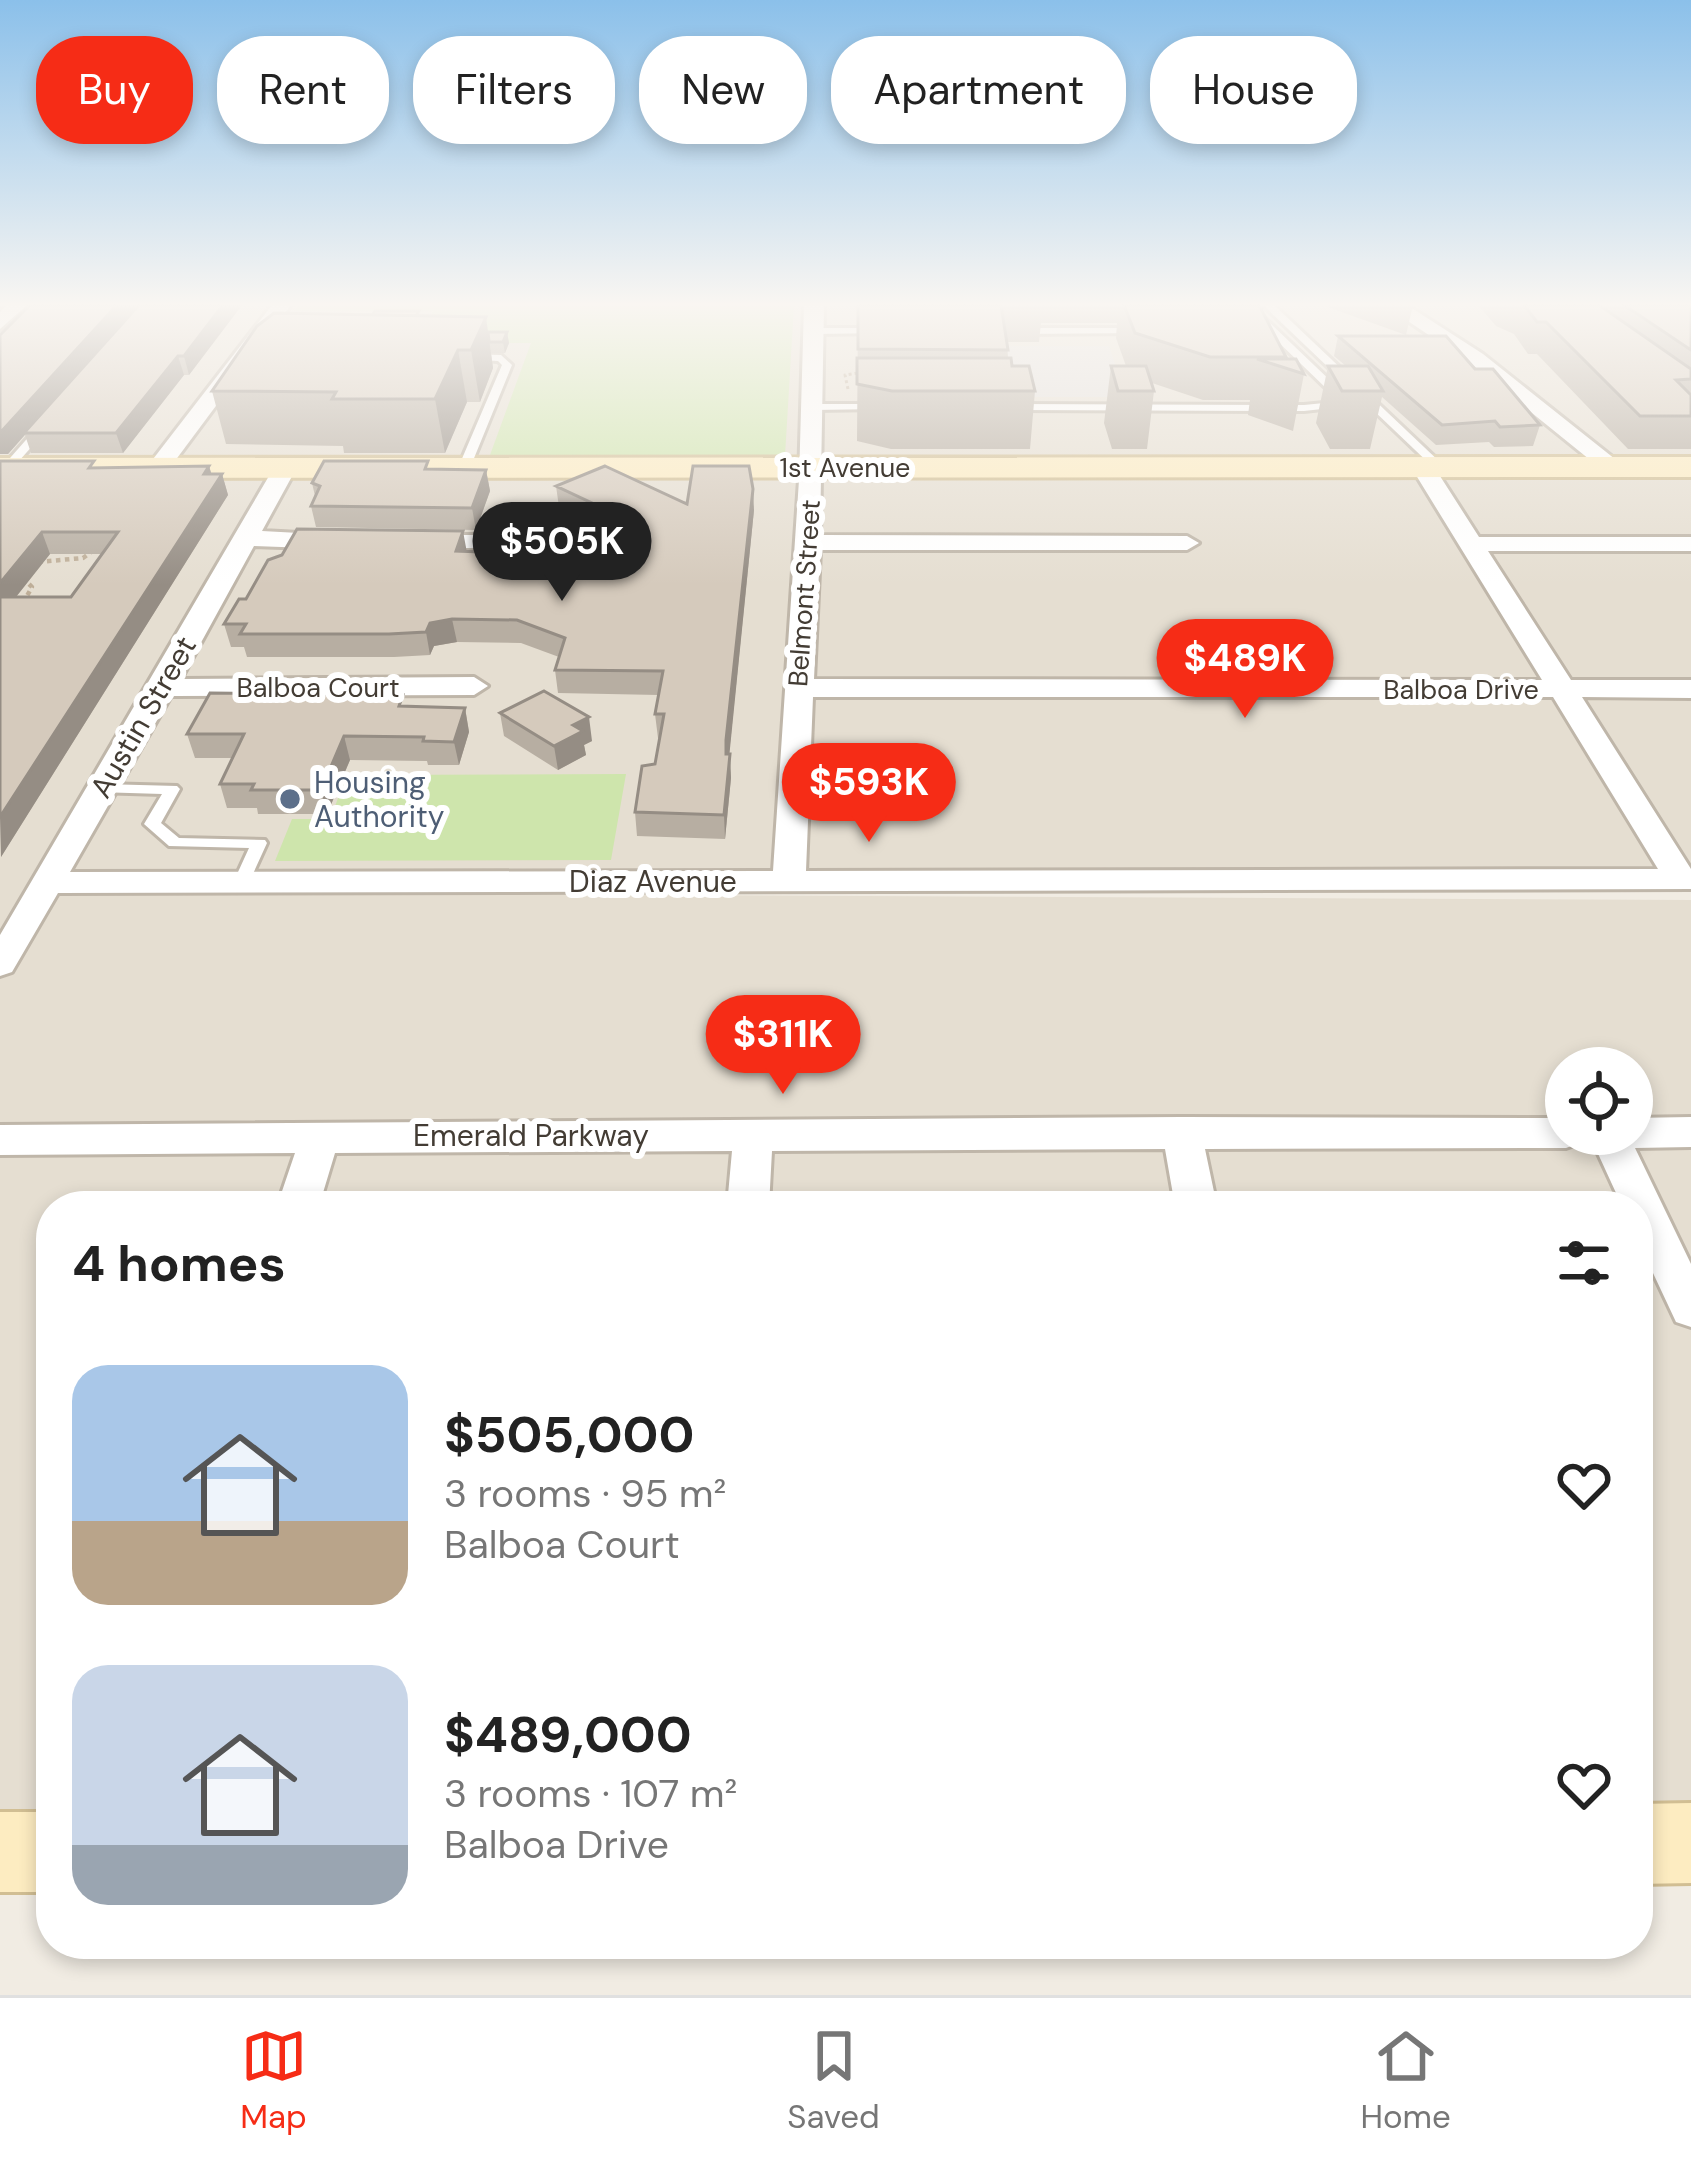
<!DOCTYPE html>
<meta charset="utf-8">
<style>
body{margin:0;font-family:"DM Sans",sans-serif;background:#f2f2f2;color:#222;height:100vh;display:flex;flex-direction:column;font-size:45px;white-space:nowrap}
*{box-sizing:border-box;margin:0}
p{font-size:39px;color:#767676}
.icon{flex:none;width:66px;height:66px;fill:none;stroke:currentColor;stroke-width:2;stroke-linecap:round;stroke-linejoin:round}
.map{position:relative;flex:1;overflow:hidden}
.details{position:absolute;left:36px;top:1191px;width:1617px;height:768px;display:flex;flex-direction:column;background:#fff;border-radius:48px;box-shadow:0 6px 18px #0003}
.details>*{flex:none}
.hud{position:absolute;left:36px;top:36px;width:1620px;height:108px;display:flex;gap:24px}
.tools{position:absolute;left:1545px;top:1047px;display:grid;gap:24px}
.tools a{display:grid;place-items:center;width:108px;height:108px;border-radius:50%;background:#fff;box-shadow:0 6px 18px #0003;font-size:60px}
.price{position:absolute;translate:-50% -102px;padding:0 27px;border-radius:42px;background:#f62c16;color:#fff;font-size:39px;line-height:78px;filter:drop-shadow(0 3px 6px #0008)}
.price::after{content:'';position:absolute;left:50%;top:72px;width:36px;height:27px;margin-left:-18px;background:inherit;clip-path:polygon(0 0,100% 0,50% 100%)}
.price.selected{background:#222;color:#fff}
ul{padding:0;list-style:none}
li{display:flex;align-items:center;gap:36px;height:300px;padding:0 36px}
li span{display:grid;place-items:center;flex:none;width:336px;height:240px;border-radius:36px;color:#555}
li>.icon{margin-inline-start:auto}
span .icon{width:144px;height:144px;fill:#fffc;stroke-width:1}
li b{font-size:51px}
h2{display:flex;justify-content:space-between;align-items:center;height:144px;padding:0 36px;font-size:51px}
.chip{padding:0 42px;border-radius:48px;background:#fff;box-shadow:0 6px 18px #0003;font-size:42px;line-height:108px}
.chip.selected{background:#f62c16;color:#fff}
.tabs{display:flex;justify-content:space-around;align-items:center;height:168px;border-top:3px solid #e0e0e0;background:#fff;font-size:33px;color:#767676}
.tabs a{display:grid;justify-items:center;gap:6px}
.tabs .selected{color:#f62c16}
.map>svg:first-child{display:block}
</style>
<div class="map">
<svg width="1691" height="1995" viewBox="0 0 1691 1995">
<rect width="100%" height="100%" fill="#f1ece3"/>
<path fill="#e5ded1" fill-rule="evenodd" d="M0 305H1691V878L223 893 1691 900V1874H1638V1206H51V1866H0ZM1566 1068H1632V1134H1566Z"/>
<g fill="#cee5ac">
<polygon points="298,305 794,305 785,456 490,455 531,343 418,343 433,311 294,311"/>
<polygon points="626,774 611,860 275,861 292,819 330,819 347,775"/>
</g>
<polygon fill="#e2dfdc" points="1004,346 1109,346 1126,397 1014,397"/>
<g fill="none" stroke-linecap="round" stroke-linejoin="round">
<defs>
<g id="lane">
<polygon points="1240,305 1251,305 1337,387 1341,400 1331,408 1304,411 1013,410 1008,407 1013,404 1304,405 1324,403 1331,397 1328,390"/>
<polygon points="1263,305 1274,305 1443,465 1443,469 1435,469"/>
<polygon points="881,328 886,331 884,333 813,334 808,331 813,328"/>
<polygon points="1139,328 1144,331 1142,333 1016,334 1011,331 1016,328"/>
<polygon points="467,354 501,355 512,365 470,468 464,471 458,468 502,365 498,361 463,359 463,355"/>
<polygon points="878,404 883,407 882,409 812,410 807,407 812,404"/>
<polygon points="40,424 50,426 11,470 3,470 3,466"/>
<polygon points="102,784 177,786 180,789 161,823 179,838 265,840 267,843 247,887 235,887 233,883 249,848 169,846 144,824 162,794 97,792 94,789 97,786"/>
</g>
<g id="street">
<polygon points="7,305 27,305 0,329 0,312"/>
<polygon points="272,305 291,305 166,473 150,473 150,463"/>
<path d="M804 305H824L820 535 1187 536 1199 543 1187 550H820L814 679 1542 680 1411 467 1423 460 1431 462 1479 537H1691V551H1488L1571 680H1691V698L1582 697 1691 869V889L58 893 12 972 0 976V935L276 464 284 462 296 469 262 531 336 535 348 542 336 549 254 546 181 679 474 677 488 686 474 695 171 696 70 872 773 871 799 480ZM813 697H1553L1658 869 806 871Z"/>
<polygon points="1384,305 1407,305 1483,354 1625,467 1621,472 1605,472 1469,362"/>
<polygon points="416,535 520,535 532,542 520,549 407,547 404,542"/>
<polygon points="1182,1117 1566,1118 1566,1134 1585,1134 1580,1143 1566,1148 1205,1149 1217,1206 1175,1206 1165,1149 772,1151 769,1206 727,1206 732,1151 335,1153 319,1206 277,1206 295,1153 0,1155 0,1125"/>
<polygon points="1691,1117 1691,1147 1635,1148 1691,1264 1691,1327 1676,1322 1638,1241 1638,1206 1622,1206 1589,1134 1632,1134 1632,1118"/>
</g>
<g id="secondary">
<polygon points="1691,457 1691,477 0,478 0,458"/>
<polygon points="1691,1803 1691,1883 1638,1884 1638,1804"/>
<rect x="0" y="1812" width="51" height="80"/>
</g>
</defs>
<use href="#lane" stroke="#bfb6a9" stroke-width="6"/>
<use href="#street" stroke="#bfb6a9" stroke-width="6"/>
<use href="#secondary" stroke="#d1be93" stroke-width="6"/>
<polyline stroke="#beae98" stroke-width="3" stroke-dasharray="3 3" stroke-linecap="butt" points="848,389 845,375 865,372"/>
<g stroke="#beae98" stroke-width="4.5" stroke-dasharray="4.5 4.5" stroke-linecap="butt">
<polyline points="38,562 83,558 98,547"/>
<polyline points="23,603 32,587 25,580"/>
</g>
<use href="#lane" fill="#fff" fill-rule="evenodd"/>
<use href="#street" fill="#fff" fill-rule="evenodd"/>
<use href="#secondary" fill="#fdecc1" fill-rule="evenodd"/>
</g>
<g fill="#b7aea2" fill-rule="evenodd">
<polygon points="139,305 242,305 189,375 184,375 123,453 31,453 25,435 8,454 0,454 0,335"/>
<polygon points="858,305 1260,305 1286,359 1304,374 1293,431 1248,415 1250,400 1203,400 1152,383 1154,391 1147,449 1112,449 1104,423 1111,366 1126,366 1116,338 1117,323 1041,323 1039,342 1007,342 1008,358 1035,391 1030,449 891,449 857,441"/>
<polygon points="1322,305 1413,305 1406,335"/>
<polygon points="1478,305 1691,305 1691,449 1628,449 1537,354 1528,354 1514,334 1496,326"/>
<polygon points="420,316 488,332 507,332 509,343 505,353 491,353 493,368 480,402 467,402 445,453 344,453 343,446 226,444 212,391"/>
<polygon points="1338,336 1475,369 1540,425 1533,446 1494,447 1489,442 1436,445 1382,397 1370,449 1330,449 1316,423 1328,366 1346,366 1334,356"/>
<path d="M0 461 97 468 209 466 211 474H222L228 495 1 857ZM50 554H102L71 597H16Z"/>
<polygon points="430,470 486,470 490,491 476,530 316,527 311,506 315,496 312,483"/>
<polygon points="556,486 754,510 729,754 731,778 725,839 637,836 635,812 655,764 660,738 658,738 655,714 659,695 558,693 555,670 559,657 521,643 457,642 434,646 430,655 394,657 247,657 244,647 231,647 224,624 467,552 538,554 601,528 559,507"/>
<polygon points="406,706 465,708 469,732 459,765 428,765 427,761 350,760 327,814 258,814 257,808 227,808 220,784 232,758 195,758 187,734"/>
<polygon points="500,713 592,741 584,745 586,755 558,770 504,736"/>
</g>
<g fill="#958d84">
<polygon points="117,305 139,305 8,454 0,454 0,433"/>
<polygon points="223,305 242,305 189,375 184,356"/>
<polygon points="486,317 493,368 480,402 471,350"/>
<polygon points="507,332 509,343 505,353 503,342"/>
<polygon points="458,350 467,402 445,453 435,399"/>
<polygon points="178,356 184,375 123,453 116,433"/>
<polygon points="209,466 215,485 222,474 228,495 1,857 0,817"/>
<polygon points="486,470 490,491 476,530 472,508"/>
<polygon points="753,489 754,510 727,778 726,740"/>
<polygon points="463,531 467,553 456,551"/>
<polygon points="42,532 50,554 0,617 0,583"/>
<polygon points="452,619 457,642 434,646 430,655 426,632 430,623"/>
<polygon points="465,708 469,732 459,765 454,742"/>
<polygon points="589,717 592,741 584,745 586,755 558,770 554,746 573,725"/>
<polygon points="344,736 350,760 327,814 321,790"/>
<polygon points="730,754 731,778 725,839 724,815"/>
</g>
<g fill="#d5cabc" stroke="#958d84" stroke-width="3">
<polygon points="30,305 117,305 0,433 0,335"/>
<polygon points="139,305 223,305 184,356 178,356 116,433 24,433"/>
<polygon points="858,305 1001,305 1008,350 858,349"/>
<polygon points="1124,305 1259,305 1286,357 1210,357 1135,333"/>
<polygon points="1524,305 1599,305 1691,369 1691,379 1676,380 1691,395 1691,416 1640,416 1546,322 1537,322"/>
<polygon points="1624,305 1691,305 1691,350"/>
<polygon points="375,311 419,311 416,316 372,315"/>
<polygon points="274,313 486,317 471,350 458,350 435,399 332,399 336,392 212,391 257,326"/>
<polygon points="488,332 507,332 503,342 489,342"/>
<polygon points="1338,336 1446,336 1475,369 1493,369 1540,425 1500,427 1495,421 1442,425"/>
<polygon points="857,358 1011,358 1012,366 1029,366 1035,391 892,391 857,384"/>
<polygon points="1257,359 1296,359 1304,374"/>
<polygon points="1111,366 1146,366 1154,391 1118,391"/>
<polygon points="1328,366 1368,366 1383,391 1342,391"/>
<polygon points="0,461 94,461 89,468 209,466 204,474 222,474 0,817 0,597 71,597 118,532 42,532 0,583"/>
<polygon points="324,461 428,461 425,469 486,470 472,508 311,506 320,486 312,483"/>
<polygon points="605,466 687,504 693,466 749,466 753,489 726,740 726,754 730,754 724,815 635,812 642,766 655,764 664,714 655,714 663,671 555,670 565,638 517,620 452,619 430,623 426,632 389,634 240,634 246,624 224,624 239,599 246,599 268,560 282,555 297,529 463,531 456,551 538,554 624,518 556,486"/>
<polygon points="544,691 589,717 573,725 583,731 554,746 500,713"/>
<polygon points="210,693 403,695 399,706 465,708 454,742 423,741 424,737 344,736 321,790 251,790 254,784 220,784 244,734 187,734"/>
</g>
<linearGradient id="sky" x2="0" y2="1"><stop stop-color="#8bc0ea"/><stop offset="0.52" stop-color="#f9f6f2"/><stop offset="1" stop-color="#f9f6f2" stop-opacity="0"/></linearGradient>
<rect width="1691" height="585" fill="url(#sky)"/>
<circle fill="#5c6f8a" stroke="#fff" stroke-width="4.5" cx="290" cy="799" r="12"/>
<g text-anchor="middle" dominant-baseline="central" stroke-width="12" stroke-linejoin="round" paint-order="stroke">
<g font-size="27" fill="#433c34" stroke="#fff">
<text x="845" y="467">1st Avenue</text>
<text transform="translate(804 593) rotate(-86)">Belmont Street</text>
<text x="318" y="687">Balboa Court</text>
<text x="1461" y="689">Balboa Drive</text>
</g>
<g font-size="30" fill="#433c34" stroke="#fff">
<text transform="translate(143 717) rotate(-60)">Austin Street</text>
<text x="653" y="881">Diaz Avenue</text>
<text x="531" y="1135">Emerald Parkway</text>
</g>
<g font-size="30" fill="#4e5e75" stroke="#fff" text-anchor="start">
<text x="314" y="782">Housing<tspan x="314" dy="34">Authority</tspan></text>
</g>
</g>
</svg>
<div class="tools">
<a><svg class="icon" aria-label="locate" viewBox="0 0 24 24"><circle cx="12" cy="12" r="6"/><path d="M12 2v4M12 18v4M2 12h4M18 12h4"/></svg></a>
</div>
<b class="price selected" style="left:562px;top:604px">$505K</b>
<b class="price" style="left:1245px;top:721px">$489K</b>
<b class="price" style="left:869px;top:845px">$593K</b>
<b class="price" style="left:783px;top:1097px">$311K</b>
<div class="hud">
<a class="chip selected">Buy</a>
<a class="chip">Rent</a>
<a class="chip">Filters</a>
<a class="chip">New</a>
<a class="chip">Apartment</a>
<a class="chip">House</a>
</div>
<section class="details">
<h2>4 homes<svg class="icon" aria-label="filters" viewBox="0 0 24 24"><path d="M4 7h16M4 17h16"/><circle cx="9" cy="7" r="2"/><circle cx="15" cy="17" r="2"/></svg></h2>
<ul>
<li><span style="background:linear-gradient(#a9c7e8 65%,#b9a48a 0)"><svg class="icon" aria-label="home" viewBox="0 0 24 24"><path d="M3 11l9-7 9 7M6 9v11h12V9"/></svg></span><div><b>$505,000</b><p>3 rooms · 95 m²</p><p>Balboa Court</p></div><svg class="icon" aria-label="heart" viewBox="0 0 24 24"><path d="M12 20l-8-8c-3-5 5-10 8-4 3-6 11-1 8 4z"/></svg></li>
<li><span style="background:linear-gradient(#c9d6e8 75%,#9aa5b1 0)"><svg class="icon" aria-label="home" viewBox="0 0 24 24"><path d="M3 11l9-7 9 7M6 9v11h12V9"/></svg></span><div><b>$489,000</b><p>3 rooms · 107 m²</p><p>Balboa Drive</p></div><svg class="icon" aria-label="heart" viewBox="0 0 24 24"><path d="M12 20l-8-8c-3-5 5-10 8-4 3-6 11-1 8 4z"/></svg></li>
</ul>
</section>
</div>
<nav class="tabs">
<a class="selected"><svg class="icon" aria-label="map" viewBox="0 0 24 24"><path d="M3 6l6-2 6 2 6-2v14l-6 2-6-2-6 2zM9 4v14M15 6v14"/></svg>Map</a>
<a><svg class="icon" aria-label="saved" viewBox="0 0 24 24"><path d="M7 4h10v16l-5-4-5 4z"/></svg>Saved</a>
<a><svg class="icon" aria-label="home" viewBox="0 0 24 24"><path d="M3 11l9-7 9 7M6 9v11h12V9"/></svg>Home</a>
</nav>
